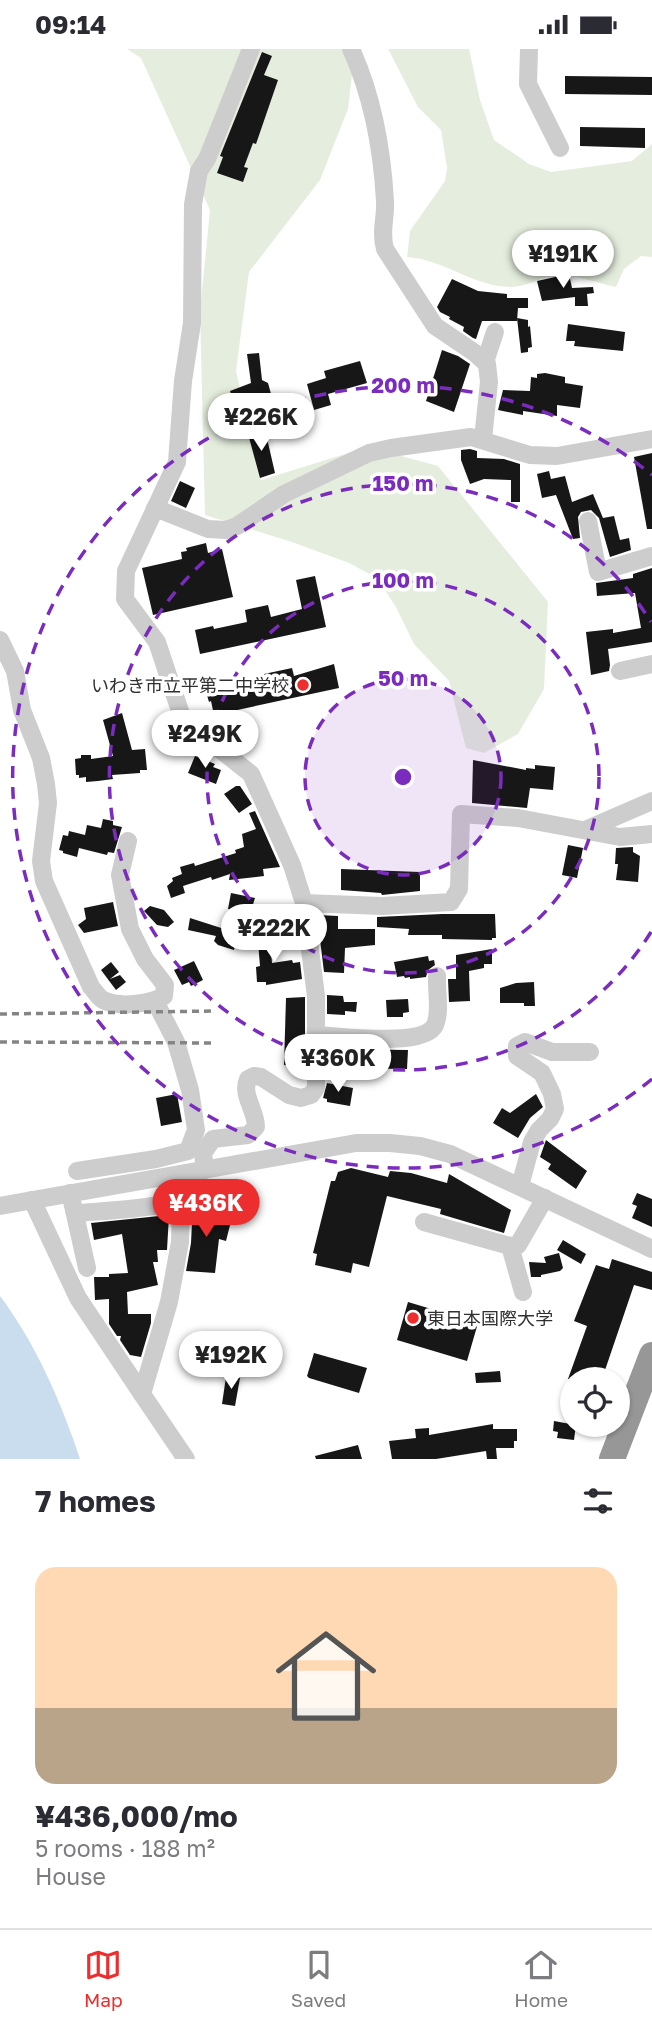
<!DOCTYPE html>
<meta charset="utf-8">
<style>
body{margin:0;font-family:"Golos Text","Noto Sans JP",sans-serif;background:#f7f7f7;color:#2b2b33;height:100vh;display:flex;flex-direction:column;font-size:26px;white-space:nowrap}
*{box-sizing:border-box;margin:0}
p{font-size:23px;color:#7c7c81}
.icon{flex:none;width:38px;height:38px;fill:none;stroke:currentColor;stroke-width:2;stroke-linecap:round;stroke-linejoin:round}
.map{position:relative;height:1410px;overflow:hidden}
.side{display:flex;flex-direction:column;background:#fff;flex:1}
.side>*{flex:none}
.fabs{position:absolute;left:560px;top:1318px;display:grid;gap:14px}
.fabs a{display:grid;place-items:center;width:70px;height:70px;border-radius:50%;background:#fff;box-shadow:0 2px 5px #0004;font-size:35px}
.price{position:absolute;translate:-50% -60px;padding:0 16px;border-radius:24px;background:#fff;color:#222;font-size:23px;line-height:46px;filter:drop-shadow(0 2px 4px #0008)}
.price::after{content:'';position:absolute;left:50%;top:42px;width:21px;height:16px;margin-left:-10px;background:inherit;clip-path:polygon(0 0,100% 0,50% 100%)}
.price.selected{background:#ec2e2f;color:#fff}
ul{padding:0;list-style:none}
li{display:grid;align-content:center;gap:14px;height:371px;padding:0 35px}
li+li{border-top:2px solid #e1e1e2}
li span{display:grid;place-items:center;height:217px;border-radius:21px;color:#555}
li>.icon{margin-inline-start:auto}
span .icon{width:126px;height:126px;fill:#fffc;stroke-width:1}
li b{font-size:30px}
h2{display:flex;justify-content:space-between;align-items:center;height:84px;padding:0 35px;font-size:30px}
.status{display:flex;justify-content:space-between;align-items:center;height:49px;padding:0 35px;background:#fff;direction:ltr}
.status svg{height:19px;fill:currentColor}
.tab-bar{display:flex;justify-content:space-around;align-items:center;height:98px;border-top:2px solid #e1e1e2;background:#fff;font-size:19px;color:#7c7c81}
.tab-bar a{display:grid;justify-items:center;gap:4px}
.tab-bar .selected{color:#ec2e2f}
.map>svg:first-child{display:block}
</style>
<div class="status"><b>09:14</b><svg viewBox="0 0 49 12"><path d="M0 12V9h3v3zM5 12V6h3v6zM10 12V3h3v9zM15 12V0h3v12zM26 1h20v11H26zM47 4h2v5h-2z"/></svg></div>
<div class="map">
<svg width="652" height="1410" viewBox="0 0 652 1410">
<rect width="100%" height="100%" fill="#fff"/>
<g fill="#e5eede">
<polygon points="127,0 355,0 348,60 320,131 249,223 236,322 261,431 368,398 438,417 548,553 544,640 518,685 484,704 466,699 449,632 414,595 396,558 377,529 349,514 292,493 205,466 200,262 210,161 141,9"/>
<path d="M388 0H469L480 51 494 91 529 115 551 123 632 112 652 95V208L641 207 624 220 616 238C597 234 572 224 552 227 539 229 526 238 511 238 474 238 443 210 407 208L410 182 445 132 447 119 441 81 418 58Z"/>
</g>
<path fill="#caddee" d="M0 1247C36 1295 61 1353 80 1410H0Z"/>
<g fill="#171717">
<polygon points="262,3 272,7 264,26 278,31 256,95 253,94 244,118 248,119 243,133 217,124 223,108 220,107"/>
<polygon points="565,27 652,28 652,46 565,45"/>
<polygon points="580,78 645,79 645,99 580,97"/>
<polygon points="569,225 572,239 593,238 594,244 587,245 588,257 575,257 575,248 542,252 537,232"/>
<polygon points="452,230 478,242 507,245 507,249 528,249 528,259 518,259 517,272 482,272 476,290 473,289 463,282 464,278 449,270 450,268 440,263 437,258"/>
<polygon points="517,269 528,271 528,278 530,277 532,298 528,299 528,303 521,304"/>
<polygon points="568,275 625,283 623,302 574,297 575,292 566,292"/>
<polygon points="442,301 458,307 470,315 454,363 426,352"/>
<polygon points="259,304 262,331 268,334 273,352 236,361 230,342 251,334 247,305"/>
<polygon points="360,312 367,334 328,345 331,356 314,361 307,335 326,329 324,322"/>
<polygon points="545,324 565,328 565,334 583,337 580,359 557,356 557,367 523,362 523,366 498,361 503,341 530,342 531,328 537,329 537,325"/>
<polygon points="258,378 260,387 266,385 275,424 260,429 247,381"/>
<polygon points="470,400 477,402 477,409 504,410 520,415 520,453 511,453 511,431 484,430 470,435 461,411 461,401"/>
<polygon points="652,404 652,480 647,480 634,408"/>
<polygon points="549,422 551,430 565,427 572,453 593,445 603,469 614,467 620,491 629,489 631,501 610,508 599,469 591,461 581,463 578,468 580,489 573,490 556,446 542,449 537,425"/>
<polygon points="180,432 195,439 186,459 171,452"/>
<polygon points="206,494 208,504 222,500 233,548 153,566 142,519 182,510 181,503 187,502 186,499"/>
<polygon points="652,519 652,593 608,600 610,616 609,622 591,626 586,583 613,580 613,584 641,579 635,544 597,547 596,534 633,529 633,525"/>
<polygon points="315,527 326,578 200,605 195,581 213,577 214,580 247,573 245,561 268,556 271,568 302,560 296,531"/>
<polygon points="334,615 339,639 214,666 211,652 209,653 206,643 227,639 227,642 266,633 264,625 292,619 294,627"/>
<polygon points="122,664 132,701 145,700 147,721 140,721 140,724 112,726 113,730 98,732 86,733 86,728 79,729 79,726 76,726 75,710 81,709 81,706 91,706 91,710 113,707 103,671"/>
<polygon points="195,707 215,715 213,718 221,721 216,735 188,724"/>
<polygon points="473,711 526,721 526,719 535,720 535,716 555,718 553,741 530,739 527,759 472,754"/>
<polygon points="236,737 240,737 252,755 239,764 224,745"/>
<polygon points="255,762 280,818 263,820 264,827 229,831 230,825 212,831 211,828 183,837 185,844 171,849 167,837 173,832 172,829 182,825 180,818 194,814 195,817 236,804 235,801 244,798 242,785 256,780 249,764"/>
<polygon points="103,770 113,772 113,776 122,778 114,804 108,803 107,806 79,799 77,808 63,804 63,802 59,801 63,786 68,787 69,782 85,786 87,776 101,779"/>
<polygon points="568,796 583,799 577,829 562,826"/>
<polygon points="633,798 633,803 640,807 638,833 616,831 618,815 615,815 616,799"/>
<polygon points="341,820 420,823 420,842 382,846 381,844 341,841"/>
<polygon points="231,844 255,849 250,865 228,860"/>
<polygon points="113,853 118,877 84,884 78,876 86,870 84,859"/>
<polygon points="150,857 164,861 174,873 168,878 157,876 144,862"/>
<polygon points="442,865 495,865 496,889 492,889 492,891 442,890 442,886 408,886 409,880 377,878 377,868"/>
<polygon points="317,866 338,867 338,880 375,880 375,896 345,899 344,924 324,923"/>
<polygon points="190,869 243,886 240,898 235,896 234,901 218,896 214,892 216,887 188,881"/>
<polygon points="269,880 272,914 292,911 293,914 300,913 302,930 266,936 266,933 257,933 256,918 260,917 257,881"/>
<polygon points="492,900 492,915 484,915 484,919 469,922 470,952 449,953 448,930 456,930 456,906"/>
<polygon points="428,907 429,912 434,911 435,916 428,921 426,928 410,930 410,928 405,929 404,927 397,928 394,913"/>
<polygon points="194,912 203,931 191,937 189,933 182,936 174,921"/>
<polygon points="111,913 119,923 110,930 120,926 126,933 116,941 101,921"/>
<polygon points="534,933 535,957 524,957 524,954 500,954 500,939 516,934"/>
<polygon points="327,946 343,947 344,953 357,953 356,963 345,962 345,966 327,965"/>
<polygon points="305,948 305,1018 284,1016 286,949"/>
<polygon points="408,950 409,963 403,964 403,968 387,968 386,951"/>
<polygon points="327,1000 408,1001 407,1020 327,1019"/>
<polygon points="327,1034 353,1039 350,1057 327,1053 327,1050 323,1049"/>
<polygon points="177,1045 182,1073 161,1077 156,1049"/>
<polygon points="536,1045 543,1058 530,1069 518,1089 493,1074 502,1059 510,1064"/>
<polygon points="546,1091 587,1122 576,1140 548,1120 551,1115 540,1108"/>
<polygon points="351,1119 388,1128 390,1122 411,1124 447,1134 449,1125 511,1161 504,1184 440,1165 441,1160 387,1147 369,1218 353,1214 351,1224 315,1216 317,1205 313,1204 331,1132 335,1132 338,1123"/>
<polygon points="637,1144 652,1150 652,1178 632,1169 637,1157 632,1155"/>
<polygon points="193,1153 201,1153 201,1160 232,1168 226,1192 219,1190 215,1224 186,1222 191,1194"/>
<polygon points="169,1166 167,1201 157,1201 158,1213 153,1213 158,1236 127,1243 128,1265 151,1265 151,1274 141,1308 130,1306 120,1291 121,1287 117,1287 109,1275 109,1250 95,1251 94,1228 109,1228 109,1225 128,1224 122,1185 94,1191 91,1174"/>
<polygon points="563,1191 586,1205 581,1215 557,1201"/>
<polygon points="559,1204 563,1219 560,1222 541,1226 541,1228 531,1228 529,1213 546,1214 544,1208"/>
<polygon points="612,1210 652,1223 652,1241 634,1236 602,1330 568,1330 587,1277 574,1272 596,1216 609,1220"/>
<polygon points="408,1253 478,1274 467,1312 397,1291"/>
<polygon points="254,1299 277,1305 274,1318 250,1312"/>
<polygon points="314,1304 367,1319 359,1344 309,1329 307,1327"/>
<polygon points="500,1322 501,1333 476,1334 475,1324"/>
<polygon points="226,1328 240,1329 235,1357 222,1355"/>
<polygon points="554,1372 576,1376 574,1391 557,1389 558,1383 553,1382"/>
<polygon points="493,1375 493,1380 517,1380 517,1392 514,1392 514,1399 496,1399 497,1410 487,1410 486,1402 436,1410 392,1410 389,1392 416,1389 415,1380 429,1379 429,1386"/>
<polygon points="358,1396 362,1410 316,1410 315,1407"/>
</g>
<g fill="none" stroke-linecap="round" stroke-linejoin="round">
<g stroke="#cdcdcd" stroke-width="18">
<path d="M351 0C373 48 382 99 385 152 386 169 380 183 385 200L435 277 475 304 487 315 489 333 483 390"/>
<polyline points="529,0 528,35 560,99"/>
<polyline points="485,313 495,283"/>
<polyline points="155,459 208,480 226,481 237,477 284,445 369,404 391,399 471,388 530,406 557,407 652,390"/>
<polyline points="588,472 598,523 652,507"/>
<path d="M0 591 15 622 22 661 41 709 46 735 48 754 41 812 44 832 91 938C95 942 98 948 103 951 120 959 149 955 164 947L165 936 145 910 130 880 120 826 128 792"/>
<polyline points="620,622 652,615"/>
<polyline points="585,781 652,752"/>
<polyline points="304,854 382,857 451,853 459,840 461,765 518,769 620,788 652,785"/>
<path d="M317 986C340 987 424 999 435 976 441 963 436 941 437 927"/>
<path d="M205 1121 203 1104 213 1090 248 1086 256 1078C256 1061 241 1046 248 1030L254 1027 261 1028 289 1046 301 1049 311 1046 316 1039V947L304 854 292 816 251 725 183 671 157 593 125 550 126 522 177 413 183 332 192 274 193 155 199 122 207 110 251 0"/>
<polyline points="77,1122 156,1110 188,1102 196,1081 190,1041 176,993 155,952"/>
<polyline points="182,1125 180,1193 169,1253 142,1345 186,1410"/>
<polyline points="520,1137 532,1093 539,1081 550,1070 555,1060 552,1045 542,1024 517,1007 517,997 525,993 552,1003 590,1003"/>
<path d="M70 1144 74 1161 78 1164C100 1162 166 1160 182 1148"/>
<polyline points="32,1151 78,1249 142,1345"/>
<polyline points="0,1157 356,1094 390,1094 420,1097 450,1105 652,1200"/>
<polyline points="74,1161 87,1219"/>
<polyline points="424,1173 510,1197 518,1196 545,1149"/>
<polyline points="510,1197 523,1243"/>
</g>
<polyline stroke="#979797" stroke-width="26" points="612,1410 652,1306"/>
<g stroke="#858585" stroke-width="3.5" stroke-dasharray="7 5" stroke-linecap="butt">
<polyline points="0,965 214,962"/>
<polyline points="0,993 216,994"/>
</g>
</g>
<circle cx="403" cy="728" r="98" fill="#7b2cbf" fill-opacity=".12"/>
<g fill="none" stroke="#7b2cbf" stroke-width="3.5" stroke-dasharray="12 9">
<circle cx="403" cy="728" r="98"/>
<circle cx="403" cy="728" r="196"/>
<path d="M651 883A293 293 0 1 1 651 573"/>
<path d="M652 1030A391 391 0 1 1 652 426"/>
</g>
<g fill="#ec2e2f" stroke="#fff" stroke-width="2.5">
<circle cx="303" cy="636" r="7"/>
<circle cx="413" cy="1269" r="7"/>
</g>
<g text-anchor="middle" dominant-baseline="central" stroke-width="7" stroke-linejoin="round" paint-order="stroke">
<g font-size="18" fill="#303030" stroke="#fff" text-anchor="end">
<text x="289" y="636">いわき市立平第二中学校</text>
<text x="427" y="1269" text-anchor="start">東日本国際大学</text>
</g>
</g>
<circle cx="403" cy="728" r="10" fill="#7b2cbf" stroke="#fff" stroke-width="3.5"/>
<g font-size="21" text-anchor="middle" font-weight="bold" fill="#7b2cbf" stroke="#fff" stroke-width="7" stroke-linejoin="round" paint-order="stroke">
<text x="403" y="344">200 m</text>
<text x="403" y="442">150 m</text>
<text x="403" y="539">100 m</text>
<text x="403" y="637">50 m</text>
</g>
</svg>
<div class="fabs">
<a><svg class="icon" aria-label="locate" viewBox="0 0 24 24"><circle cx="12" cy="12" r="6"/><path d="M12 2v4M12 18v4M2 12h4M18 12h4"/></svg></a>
</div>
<b class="price" style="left:563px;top:241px">¥191K</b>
<b class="price" style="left:261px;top:404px">¥226K</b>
<b class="price" style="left:205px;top:721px">¥249K</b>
<b class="price" style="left:274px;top:915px">¥222K</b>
<b class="price" style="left:338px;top:1045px">¥360K</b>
<b class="price selected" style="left:206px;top:1190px">¥436K</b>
<b class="price" style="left:231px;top:1342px">¥192K</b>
</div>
<section class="side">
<h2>7 homes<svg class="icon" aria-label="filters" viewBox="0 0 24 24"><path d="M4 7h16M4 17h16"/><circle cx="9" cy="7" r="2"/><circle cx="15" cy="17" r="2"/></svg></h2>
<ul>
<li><span style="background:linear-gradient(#ffd9b3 65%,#b9a48a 0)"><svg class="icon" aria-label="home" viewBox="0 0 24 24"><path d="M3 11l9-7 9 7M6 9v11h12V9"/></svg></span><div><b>¥436,000/mo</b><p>5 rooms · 188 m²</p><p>House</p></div></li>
</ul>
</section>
<nav class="tab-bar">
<a class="selected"><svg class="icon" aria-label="map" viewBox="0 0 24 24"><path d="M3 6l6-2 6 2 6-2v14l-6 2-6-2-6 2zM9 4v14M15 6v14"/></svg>Map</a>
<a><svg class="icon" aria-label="saved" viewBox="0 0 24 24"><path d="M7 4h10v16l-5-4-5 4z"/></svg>Saved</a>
<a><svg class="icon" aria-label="home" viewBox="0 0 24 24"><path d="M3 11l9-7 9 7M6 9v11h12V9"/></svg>Home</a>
</nav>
